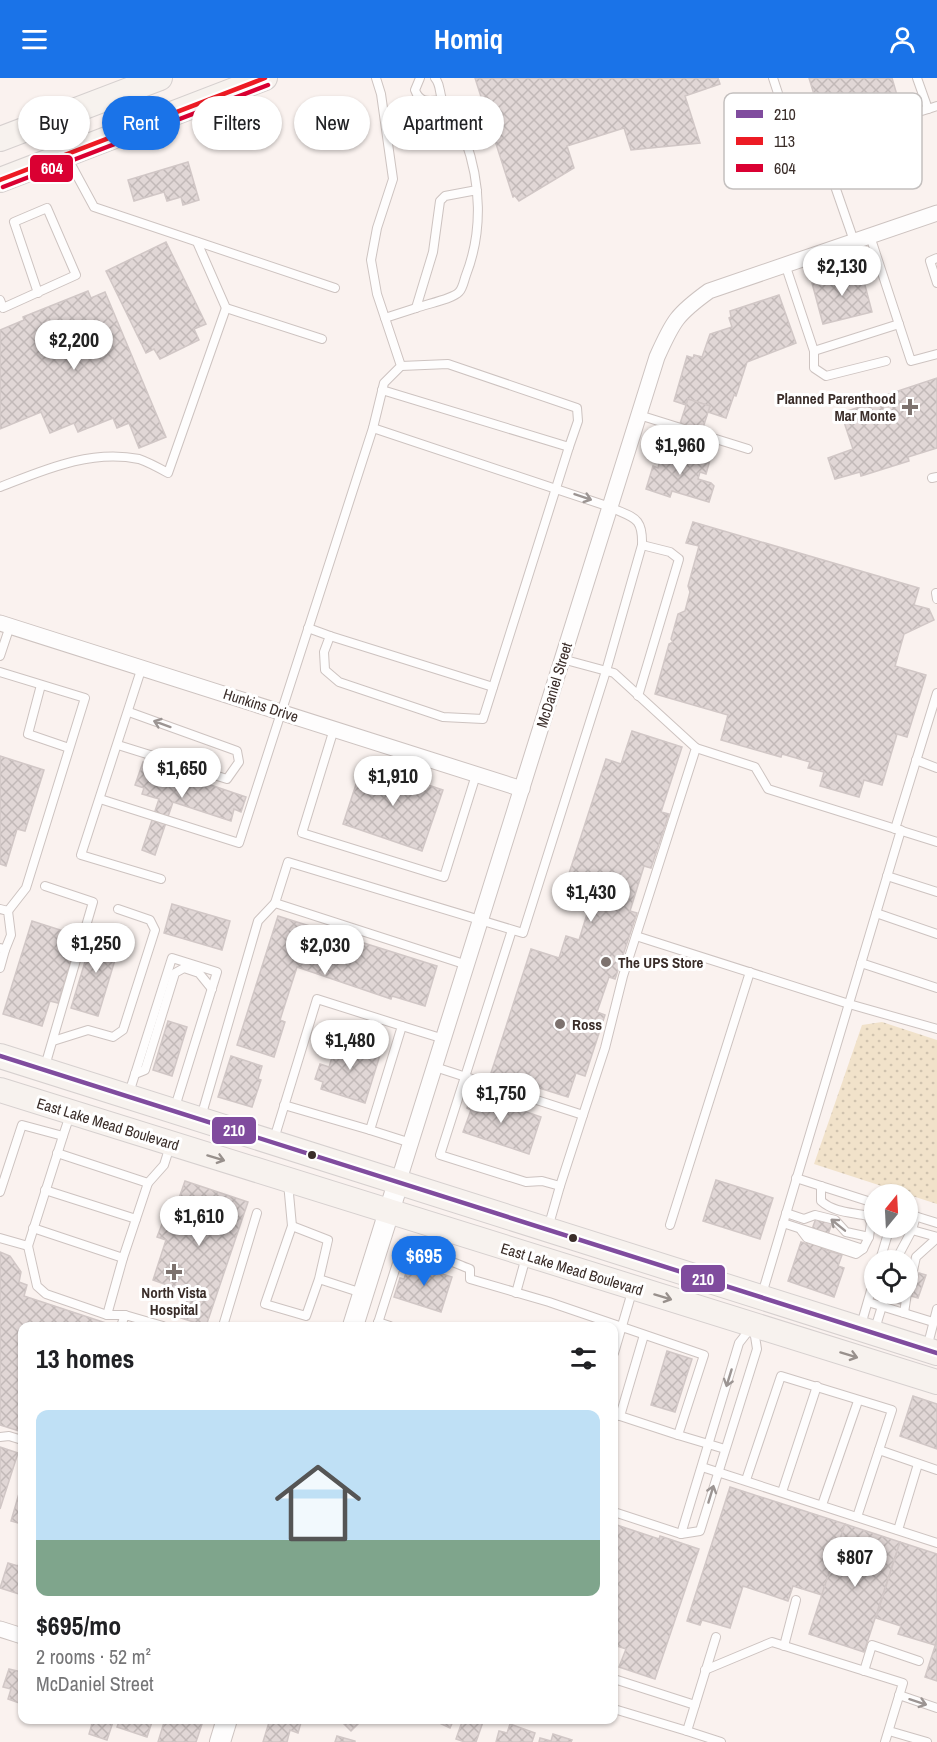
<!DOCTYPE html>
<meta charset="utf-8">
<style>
body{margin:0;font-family:"Archivo Narrow",sans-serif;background:#f2f2f2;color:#202124;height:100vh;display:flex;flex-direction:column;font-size:22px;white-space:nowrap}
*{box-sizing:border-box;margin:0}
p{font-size:20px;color:#757577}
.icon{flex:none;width:33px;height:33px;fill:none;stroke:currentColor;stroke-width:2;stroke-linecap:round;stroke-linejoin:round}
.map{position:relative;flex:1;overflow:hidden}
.panel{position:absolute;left:18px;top:1244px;width:600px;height:402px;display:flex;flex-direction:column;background:#fff;border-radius:12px;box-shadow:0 2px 4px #0004}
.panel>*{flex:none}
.top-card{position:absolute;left:18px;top:18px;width:600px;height:54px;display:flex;gap:12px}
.needle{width:39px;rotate:18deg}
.fabs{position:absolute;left:864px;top:1106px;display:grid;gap:12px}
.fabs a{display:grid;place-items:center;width:54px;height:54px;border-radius:50%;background:#fff;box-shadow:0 2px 4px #0004;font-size:30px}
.price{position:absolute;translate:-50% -51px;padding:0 14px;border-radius:21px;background:#fff;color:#222;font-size:20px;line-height:39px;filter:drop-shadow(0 2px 3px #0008)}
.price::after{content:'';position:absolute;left:50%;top:36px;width:18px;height:14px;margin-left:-9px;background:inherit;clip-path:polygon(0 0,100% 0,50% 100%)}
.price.active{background:#1a73e8;color:#fff}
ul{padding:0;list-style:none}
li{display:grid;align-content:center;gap:12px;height:318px;padding:0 18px}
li+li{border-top:2px solid #e0e0e0}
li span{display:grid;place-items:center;height:186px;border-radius:12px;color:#555}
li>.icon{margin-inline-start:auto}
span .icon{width:108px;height:108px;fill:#fffc;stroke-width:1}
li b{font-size:26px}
h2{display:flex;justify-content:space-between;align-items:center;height:72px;padding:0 18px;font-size:26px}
.tag{padding:0 21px;border-radius:27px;background:#fff;box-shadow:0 2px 4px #0004;font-size:21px;line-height:54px}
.tag.active{background:#1a73e8;color:#fff}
header{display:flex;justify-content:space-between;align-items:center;height:78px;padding:0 18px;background:#1a73e8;color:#fff;font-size:27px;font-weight:700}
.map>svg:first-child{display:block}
</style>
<header><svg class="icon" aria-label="menu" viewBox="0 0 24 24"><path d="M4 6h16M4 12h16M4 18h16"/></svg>Homiq<svg class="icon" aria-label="person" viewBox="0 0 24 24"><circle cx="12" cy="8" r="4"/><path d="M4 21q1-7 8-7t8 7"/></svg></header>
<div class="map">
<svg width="937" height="1664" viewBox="0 0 937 1664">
<defs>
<pattern id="grass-dots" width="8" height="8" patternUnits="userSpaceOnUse" patternTransform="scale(1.5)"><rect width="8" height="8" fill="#f1e2ca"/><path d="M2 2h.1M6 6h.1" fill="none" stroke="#cfc2ae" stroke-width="1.8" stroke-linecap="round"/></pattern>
<pattern id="building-cross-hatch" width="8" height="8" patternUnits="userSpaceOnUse" patternTransform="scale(1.5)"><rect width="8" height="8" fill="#e1d7d6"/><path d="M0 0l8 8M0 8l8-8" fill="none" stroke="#c2b9b8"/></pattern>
</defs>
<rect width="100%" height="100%" fill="#faf2ef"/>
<polygon fill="url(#grass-dots)" points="882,944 937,962 937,1126 814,1086 862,947"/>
<g fill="url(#building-cross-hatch)" stroke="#d1c7c6" stroke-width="1.5">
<polygon points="475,0 718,0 720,6 685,18 700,65 631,72 624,50 567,68 574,90 519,123 515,118 513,119"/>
<polygon points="809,0 892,0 899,24 826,44 823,35 807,39 804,26 816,23"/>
<polygon points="188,84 199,122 183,127 181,119 167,123 164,114 134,123 128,102"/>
<polygon points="166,164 206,246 194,251 199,262 160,281 154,271 146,275 106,193"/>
<polygon points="861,192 872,234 823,246 812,205"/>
<polygon points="88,213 91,220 105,214 166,359 139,370 129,345 117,350 113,340 78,354 74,345 50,355 41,334 0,351 0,252 24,242 23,239"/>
<polygon points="779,217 796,265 747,284 736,318 734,317 726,340 708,334 710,328 688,321 686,327 674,323 687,278 693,280 694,277 702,279 710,256 732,249 729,240 731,239 730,233"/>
<polygon points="937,300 937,370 908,379 909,383 861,398 860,394 835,401 828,380 853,371 841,335 872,325 871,322"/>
<polygon points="688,321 710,328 692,384 670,377"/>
<polygon points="659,368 672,371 670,377 692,384 694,377 710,382 706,396 700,394 698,401 711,405 714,408 709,424 672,413 670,419 646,411 653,388 658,390 660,382 655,381"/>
<polygon points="693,444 919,510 914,527 929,531 934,542 904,556 895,588 926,597 907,659 897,656 882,707 864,702 859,719 820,708 824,694 808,690 810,684 782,676 781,679 721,662 728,637 655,616 669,566 673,564 671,561 678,536 685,533 690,514 688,508 699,468 686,465"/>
<polygon points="632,653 682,669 661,734 669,736 651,790 644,788 630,833 637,835 615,901 609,899 597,934 605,937 585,998 576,995 568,1019 491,995 531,871 559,880 566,858 579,862 591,823 563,814 606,681 621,686"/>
<polygon points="0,678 44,692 25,753 17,751 6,788 0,786"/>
<polygon points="143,684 246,719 241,734 234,731 231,743 173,724 155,777 142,772 159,721 142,716 144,710 135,707"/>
<polygon points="363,685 443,712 422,773 343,746"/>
<polygon points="172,826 230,843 222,872 164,855"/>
<polygon points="278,838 437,888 425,928 392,918 391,921 297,889 280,942 285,944 274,979 237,967"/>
<polygon points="32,843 79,858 58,925 50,923 42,948 3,936"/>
<polygon points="94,854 121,862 98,938 71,930"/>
<polygon points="168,943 187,949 172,998 153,992"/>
<polygon points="338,960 381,974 365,1025 321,1011 323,1004 315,1001 320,986 329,989"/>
<polygon points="231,978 262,988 258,1001 261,1002 252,1029 218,1019"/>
<polygon points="472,1015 541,1039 529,1076 463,1054 471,1032 467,1030"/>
<polygon points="716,1102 773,1120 760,1161 703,1143"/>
<polygon points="185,1103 248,1124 206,1248 181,1240 190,1215 153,1202 166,1162 157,1159 164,1141 171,1143"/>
<polygon points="816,1140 832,1145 823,1171 842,1177 838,1188 844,1190 834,1219 788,1203 801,1164 807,1166"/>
<polygon points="0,1174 10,1178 21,1194 19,1204 27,1207 24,1218 115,1248 22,1248 22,1354 0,1347"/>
<polygon points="410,1182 430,1188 429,1192 452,1199 441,1234 394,1219 400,1200 404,1201"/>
<polygon points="919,1195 926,1197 918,1220 911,1218"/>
<polygon points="890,1215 904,1215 901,1226 888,1222"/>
<polygon points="667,1273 692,1281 675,1334 651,1327"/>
<polygon points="913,1318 937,1326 937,1371 900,1358"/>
<polygon points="0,1369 18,1375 0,1431"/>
<polygon points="730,1409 845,1446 822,1517 793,1508 788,1523 743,1508 730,1550 702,1542 700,1547 687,1543"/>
<polygon points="20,1412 22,1412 22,1446 11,1443"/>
<polygon points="614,1446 659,1461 660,1458 699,1471 655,1601 619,1589 626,1571 614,1567"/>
<polygon points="845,1446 900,1464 864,1574 809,1556"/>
<polygon points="900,1464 937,1476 937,1562 935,1567 898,1556 901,1548 876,1540"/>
<polygon points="20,1482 22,1483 22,1517 0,1510 8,1485 18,1488"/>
<polygon points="937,1562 937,1603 925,1599"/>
<polygon points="9,1591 22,1594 22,1626 8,1621 11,1611 3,1609"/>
<polygon points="82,1641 114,1641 107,1662 89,1656 92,1646"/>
<polygon points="120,1641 153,1641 147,1659 117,1649"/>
<polygon points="165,1641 175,1643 176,1641 187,1641 202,1646 196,1664 158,1664"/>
<polygon points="270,1641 302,1641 298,1655 290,1652 287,1664 263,1664"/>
<polygon points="339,1641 363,1641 351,1653"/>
<polygon points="431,1641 454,1641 450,1650"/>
<polygon points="463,1641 484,1641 476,1664 465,1664 456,1661"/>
<polygon points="510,1646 535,1655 532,1664 496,1664 499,1653 507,1655"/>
<polygon points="553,1656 572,1662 571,1664 539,1664 540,1660 551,1663"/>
<polygon points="337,1658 355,1663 355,1664 335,1664"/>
</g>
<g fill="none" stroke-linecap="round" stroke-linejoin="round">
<defs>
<g id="service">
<path d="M376 0 381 16 393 101 377 150 371 182 377 216 401 288 384 305 373 350 610 429C633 440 643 438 642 467L606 593 523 855 288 784 275 825 467 887"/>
<path d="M420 0 415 12C420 26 430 23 442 22"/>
<path d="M435 0C441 7 439 14 442 21 448 36 460 47 465 61 481 105 483 153 466 197 464 202 463 210 459 214 453 221 426 226 416 230L433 174 440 123 445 118 477 112"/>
<polyline points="773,0 790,52 820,65 854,163"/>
<polyline points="928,31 937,28"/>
<polyline points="820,65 928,31 917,0"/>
<polyline points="68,81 94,129 335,210"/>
<polyline points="870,158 911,283 937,276"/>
<polyline points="197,164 226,230 322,261"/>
<polyline points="937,180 930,183 937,205"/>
<polyline points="785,186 814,273"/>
<polyline points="0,222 3,230 76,197 47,130 14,144 38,215"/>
<polyline points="385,240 416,230"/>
<polyline points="886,283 826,298 814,290 814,273 899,246"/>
<polyline points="382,312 569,369 578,343 577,330 448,286 401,288"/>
<polyline points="639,337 748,371"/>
<polyline points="932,400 937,399"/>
<path d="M0 409C44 392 90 371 139 381 148 384 159 390 168 395L226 230"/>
<polyline points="936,515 937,521"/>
<polyline points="308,550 330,558 324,574 325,592 339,604 443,639 483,641 569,369"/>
<polyline points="330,558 493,609"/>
<polyline points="0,578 10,548"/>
<polyline points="142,589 81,777 161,801"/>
<polyline points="0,594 85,620 26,810 8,833"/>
<polyline points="41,607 28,656 69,670"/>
<polyline points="638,618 679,481 670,474 642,467"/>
<polyline points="334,651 302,755 444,799 476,697"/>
<polyline points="118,667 227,701 239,684 237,673 129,634"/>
<polyline points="696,670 755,689 768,711 937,764"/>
<polyline points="916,682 937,690"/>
<polyline points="100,721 239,765 373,350"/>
<polyline points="895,751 937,615"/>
<polyline points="887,798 937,814"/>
<polyline points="45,808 93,824 45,988"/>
<polyline points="0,831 8,833 11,857 5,872 0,870"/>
<polyline points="876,835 937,856"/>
<polyline points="512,852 440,1077 526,1104 542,1103 560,1108 583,1037"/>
<polyline points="636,858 849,926 937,951"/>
<polyline points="861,885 937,910"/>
<polyline points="0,890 5,872"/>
<polyline points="402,948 444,961"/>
<polyline points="53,963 88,952 113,959 123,952 155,852 150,842 118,831"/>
<polyline points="435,989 583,1037 605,970 623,898 696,670 614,595 562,581"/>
<polyline points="135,996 145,992 175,895 184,890 199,895 212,911"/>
<polyline points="129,1015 172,880 217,894 175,1029"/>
<polyline points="201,1039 258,843 275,825"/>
<polyline points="370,1052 411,1065"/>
<polyline points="63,1058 70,1037"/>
<polyline points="274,1061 317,921 402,948 370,1052 284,1027"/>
<polyline points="796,1100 874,1125"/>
<polyline points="148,1105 164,1087 170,1068"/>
<polyline points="288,1105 292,1148"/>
<polyline points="45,1112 136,1141 148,1105 57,1075"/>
<polyline points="0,1114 22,1047 63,1058 28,1168 0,1160"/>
<path d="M786 1135 804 1141 815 1137 835 1142 846 1154 869 1159 871 1145 868 1138C851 1134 835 1135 821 1123V1108"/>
<polyline points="908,1136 937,1145"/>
<polyline points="783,1145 863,1171 869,1159"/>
<polyline points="670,1147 750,894"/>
<polyline points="33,1150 123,1180 136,1141"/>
<polyline points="548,1150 560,1108"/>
<polyline points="801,1152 807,1160 856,1176 863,1171"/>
<polyline points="912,1152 937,1159"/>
<polyline points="28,1168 37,1208 46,1216 107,1237 125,1237"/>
<polyline points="880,1182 890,1149"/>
<polyline points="896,1182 912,1152 916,1138"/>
<polyline points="319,1201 306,1238 265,1226 292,1148 328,1162 319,1201 362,1215"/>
<polyline points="516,1215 526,1179"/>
<polyline points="908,1215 916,1179 937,1160"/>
<polyline points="762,1216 901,752"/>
<polyline points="868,1224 933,1244"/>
<polyline points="904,1235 907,1215"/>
<polyline points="107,1237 123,1180"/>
<polyline points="378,1244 390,1248"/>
<polyline points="861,1247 874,1202"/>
<polyline points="121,1248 125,1237 163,1248"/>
<polyline points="223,1248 257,1135"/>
<path d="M377 1248 400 1176C421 1167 450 1184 470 1191V1201L549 1224 704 1277 678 1357 614 1336"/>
<polyline points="875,1251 886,1215"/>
<polyline points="927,1270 937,1231"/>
<polyline points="614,1275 632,1214"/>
<polyline points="620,1338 644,1257"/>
<polyline points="678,1357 725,1371"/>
<polyline points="0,1359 9,1358 22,1362"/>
<polyline points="702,1389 937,1465"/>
<polyline points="746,1402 781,1298 892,1332 879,1372"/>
<polyline points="782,1414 817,1308"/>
<polyline points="822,1427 858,1323"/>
<polyline points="614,1434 681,1456 700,1453 757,1271 754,1252"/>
<polyline points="857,1439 879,1372 937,1392"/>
<polyline points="898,1452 918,1386"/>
<polyline points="681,1456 739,1265 750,1251"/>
<polyline points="784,1568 796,1522"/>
<polyline points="705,1592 772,1564 903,1605 885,1664"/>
<polyline points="864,1593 872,1567 919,1583"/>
<polyline points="614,1601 695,1627 716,1559"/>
<polyline points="899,1617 937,1630"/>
<polyline points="614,1631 687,1653 695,1627"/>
<polyline points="687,1653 721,1664"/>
<polyline points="889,1653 927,1664"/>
</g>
<g id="minor">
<polyline points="0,545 522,711"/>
<path d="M398 1105 657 279C673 243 677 236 709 213L937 135"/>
<polyline points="0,1551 22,1558"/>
</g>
<g id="tertiary">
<polyline points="353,1248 398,1105"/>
<polyline points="220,1664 227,1641"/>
</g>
<g id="primary">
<polyline points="0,61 160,0"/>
<polyline points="0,102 265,0"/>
<polyline points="0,978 937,1275"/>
<polyline points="0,1012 937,1304"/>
</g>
</defs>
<use href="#service" stroke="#cdc3c0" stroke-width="10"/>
<use href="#minor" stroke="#cdc3c0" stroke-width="17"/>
<use href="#tertiary" stroke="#cdc3c0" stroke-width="22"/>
<use href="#primary" stroke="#d6d0cf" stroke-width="26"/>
<use href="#service" stroke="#fefdfd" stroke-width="8"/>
<use href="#minor" stroke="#fefdfd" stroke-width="15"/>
<use href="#tertiary" stroke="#fefdfd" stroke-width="20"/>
<use href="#primary" stroke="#f7f2ee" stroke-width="24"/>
<defs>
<polyline id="bus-1" points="0,978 937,1275"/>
<polyline id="bus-2" points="0,102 265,0"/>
<polyline id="bus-3" points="3,109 268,7"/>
</defs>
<use href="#bus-1" stroke="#fff" stroke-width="9"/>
<use href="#bus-2" stroke="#fff" stroke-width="9"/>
<use href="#bus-3" stroke="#fff" stroke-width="9"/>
<use href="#bus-1" stroke="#804c9e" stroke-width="4.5"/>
<use href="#bus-2" stroke="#ed1b24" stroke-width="4.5"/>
<use href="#bus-3" stroke="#da0032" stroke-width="4.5"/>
</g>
<defs><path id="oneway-shaft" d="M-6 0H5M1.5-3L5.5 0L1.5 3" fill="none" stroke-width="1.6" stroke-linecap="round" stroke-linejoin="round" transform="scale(1.5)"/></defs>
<g stroke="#9c9593">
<use href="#oneway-shaft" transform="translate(583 419) rotate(19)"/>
<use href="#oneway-shaft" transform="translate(162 646) rotate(-160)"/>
<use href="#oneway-shaft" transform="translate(838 1147) rotate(-141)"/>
<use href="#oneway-shaft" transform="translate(729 1300) rotate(107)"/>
<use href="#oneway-shaft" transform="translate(711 1416) rotate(-73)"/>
<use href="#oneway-shaft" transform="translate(918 1624) rotate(18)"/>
</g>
<g stroke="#98908c">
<use href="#oneway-shaft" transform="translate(216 1080) rotate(17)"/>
<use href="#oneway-shaft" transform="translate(663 1219) rotate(17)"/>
<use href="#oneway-shaft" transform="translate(849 1277) rotate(17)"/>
</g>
<g fill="#7d726e" stroke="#fff" stroke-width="2">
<path d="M907 320h6v6h6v6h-6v6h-6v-6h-6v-6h6z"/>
<circle cx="606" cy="884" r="6"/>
<circle cx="560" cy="946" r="6"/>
<path d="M171 1185h6v6h6v6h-6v6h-6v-6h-6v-6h6z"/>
</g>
<g fill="#3a2d29" stroke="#fff" stroke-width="2">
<circle cx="312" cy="1077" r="5"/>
<circle cx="573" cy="1160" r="5"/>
</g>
<g text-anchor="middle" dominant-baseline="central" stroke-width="6" stroke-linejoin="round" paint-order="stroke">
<g font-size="15" font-weight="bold" fill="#3a2d29" stroke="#fff" text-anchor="start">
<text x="896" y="320" text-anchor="end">Planned Parenthood<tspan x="896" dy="17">Mar Monte</tspan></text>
<text x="618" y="884">The UPS Store</text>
<text x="572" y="946">Ross</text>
<text x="174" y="1214" text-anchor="middle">North Vista<tspan x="174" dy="17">Hospital</tspan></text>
</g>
<g font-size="15" fill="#3a2d29" stroke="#fff">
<text transform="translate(554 607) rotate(-73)">McDaniel Street</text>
<text transform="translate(261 627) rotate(18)">Hunkins Drive</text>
<text transform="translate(108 1046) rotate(17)">East Lake Mead Boulevard</text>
<text transform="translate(572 1191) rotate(17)">East Lake Mead Boulevard</text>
</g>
</g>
<rect x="724" y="15" width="198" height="96" rx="9" fill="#fff" stroke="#c4c0bf" stroke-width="1.5"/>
<rect x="736" y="32" width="27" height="8" fill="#804c9e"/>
<rect x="736" y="59" width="27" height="8" fill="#ed1b24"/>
<rect x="736" y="86" width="27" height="8" fill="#da0032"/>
<g font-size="16" fill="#3a2d29">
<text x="774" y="42">210</text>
<text x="774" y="69">113</text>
<text x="774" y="96">604</text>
</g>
<g stroke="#fff" stroke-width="2">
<rect x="29" y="76" width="45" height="29" rx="6" fill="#da0032"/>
<rect x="211" y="1038" width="46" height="29" rx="6" fill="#804c9e"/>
<rect x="680" y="1186" width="46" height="29" rx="6" fill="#804c9e"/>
</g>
<g font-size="16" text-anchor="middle" font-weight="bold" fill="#fff">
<text x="52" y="96">604</text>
<text x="234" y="1058">210</text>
<text x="703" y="1207">210</text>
</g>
</svg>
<div class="fabs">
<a><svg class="needle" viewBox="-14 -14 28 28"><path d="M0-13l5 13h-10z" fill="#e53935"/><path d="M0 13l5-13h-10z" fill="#757577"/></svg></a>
<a><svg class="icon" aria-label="locate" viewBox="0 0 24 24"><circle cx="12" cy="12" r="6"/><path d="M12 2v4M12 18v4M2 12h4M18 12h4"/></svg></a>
</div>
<b class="price" style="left:842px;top:219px">$2,130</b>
<b class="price" style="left:74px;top:293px">$2,200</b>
<b class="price" style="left:680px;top:398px">$1,960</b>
<b class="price" style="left:182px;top:721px">$1,650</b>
<b class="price" style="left:393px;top:729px">$1,910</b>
<b class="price" style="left:591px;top:845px">$1,430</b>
<b class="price" style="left:96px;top:896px">$1,250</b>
<b class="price" style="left:325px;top:898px">$2,030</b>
<b class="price" style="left:350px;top:993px">$1,480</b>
<b class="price" style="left:501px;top:1046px">$1,750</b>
<b class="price" style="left:199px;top:1169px">$1,610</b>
<b class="price active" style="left:424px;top:1209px">$695</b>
<b class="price" style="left:855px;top:1510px">$807</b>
<div class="top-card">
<a class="tag">Buy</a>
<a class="tag active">Rent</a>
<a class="tag">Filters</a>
<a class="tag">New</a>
<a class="tag">Apartment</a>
</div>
<section class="panel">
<h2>13 homes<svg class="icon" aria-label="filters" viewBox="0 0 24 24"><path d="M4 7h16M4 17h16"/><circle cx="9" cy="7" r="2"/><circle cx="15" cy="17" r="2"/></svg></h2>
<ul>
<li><span style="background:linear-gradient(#bfe0f5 70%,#7fa58c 0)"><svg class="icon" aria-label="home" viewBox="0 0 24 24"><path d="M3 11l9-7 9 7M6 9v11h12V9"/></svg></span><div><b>$695/mo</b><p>2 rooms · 52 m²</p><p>McDaniel Street</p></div></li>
</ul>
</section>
</div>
